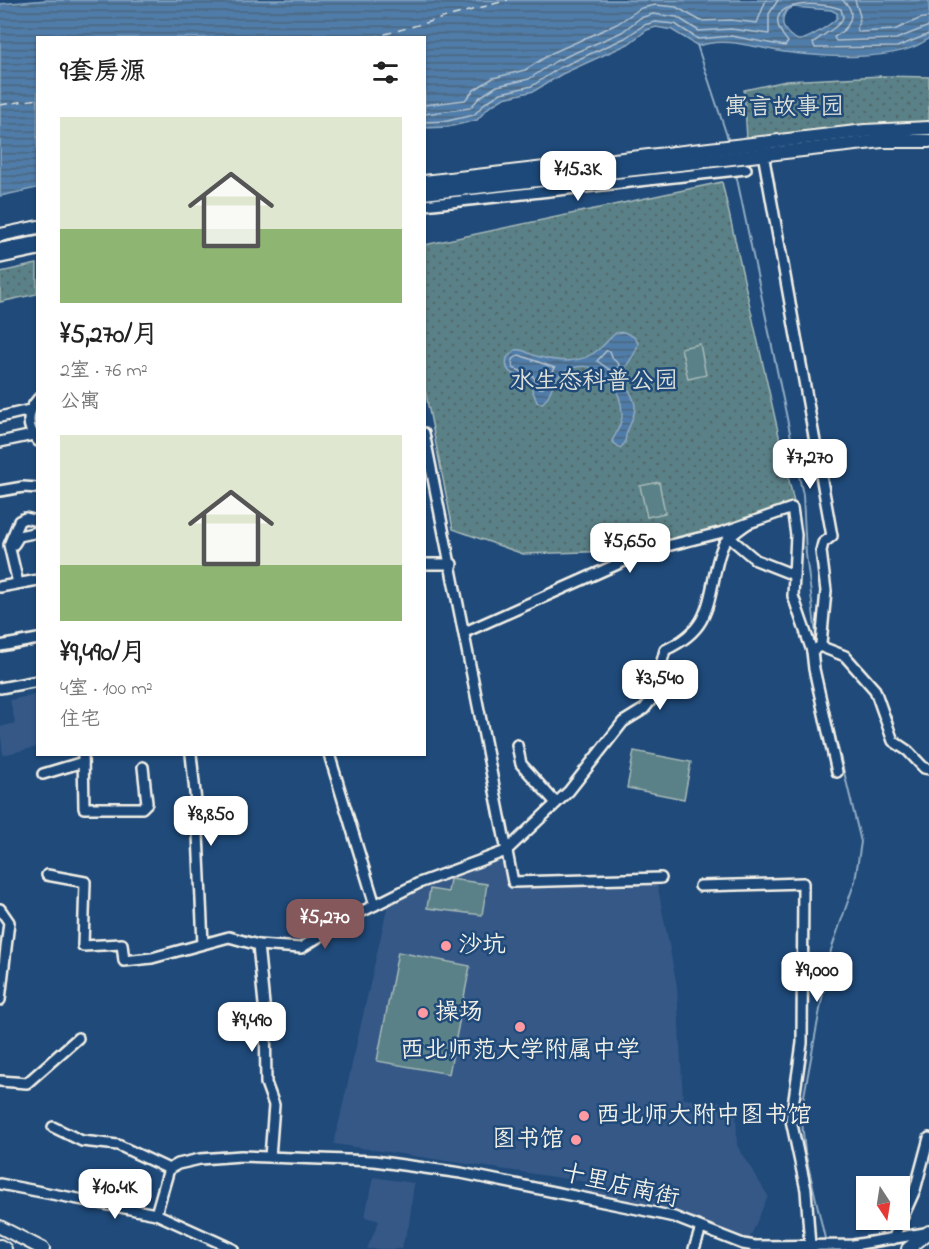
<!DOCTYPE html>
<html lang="zh">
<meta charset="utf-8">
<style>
body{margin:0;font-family:"Indie Flower","LXGW WenKai TC",sans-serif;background:#f6f6f6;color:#222;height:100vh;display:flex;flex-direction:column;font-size:22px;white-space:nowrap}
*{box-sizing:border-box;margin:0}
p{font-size:20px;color:#767676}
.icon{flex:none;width:33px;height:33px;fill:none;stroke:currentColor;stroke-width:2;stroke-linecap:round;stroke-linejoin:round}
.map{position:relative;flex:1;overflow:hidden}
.drawer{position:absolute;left:36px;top:36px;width:390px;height:720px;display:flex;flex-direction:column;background:#fff;border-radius:0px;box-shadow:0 2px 4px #0004}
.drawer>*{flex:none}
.needle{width:39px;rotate:168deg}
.tools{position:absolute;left:856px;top:1176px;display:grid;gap:12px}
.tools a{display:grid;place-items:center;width:54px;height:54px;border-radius:0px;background:#fff;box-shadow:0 2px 4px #0004;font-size:30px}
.price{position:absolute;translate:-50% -51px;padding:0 14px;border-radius:12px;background:#fff;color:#222;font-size:20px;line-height:39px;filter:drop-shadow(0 2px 3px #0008)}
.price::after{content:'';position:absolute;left:50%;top:36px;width:18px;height:14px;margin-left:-9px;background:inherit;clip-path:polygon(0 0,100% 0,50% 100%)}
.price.on{background:#85585c;color:#fff}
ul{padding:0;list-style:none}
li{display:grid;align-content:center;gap:12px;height:318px;padding:0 24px}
li span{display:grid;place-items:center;height:186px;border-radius:0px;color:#555}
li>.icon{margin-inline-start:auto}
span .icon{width:108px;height:108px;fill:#fffc;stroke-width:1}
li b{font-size:26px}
h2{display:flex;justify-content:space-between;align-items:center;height:72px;padding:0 24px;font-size:26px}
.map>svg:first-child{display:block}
</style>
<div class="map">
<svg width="929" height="1249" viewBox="0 0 929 1249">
<defs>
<pattern id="grass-dots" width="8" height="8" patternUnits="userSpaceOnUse" patternTransform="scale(1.5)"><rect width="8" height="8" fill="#5a8187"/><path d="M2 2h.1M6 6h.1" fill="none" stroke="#52676a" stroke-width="1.8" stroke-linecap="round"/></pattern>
<pattern id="water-rules" width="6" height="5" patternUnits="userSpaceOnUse" patternTransform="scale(1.5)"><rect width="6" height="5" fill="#4f7ca9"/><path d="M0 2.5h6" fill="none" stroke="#4c657c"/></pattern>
</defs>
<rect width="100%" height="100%" fill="#1f4a7a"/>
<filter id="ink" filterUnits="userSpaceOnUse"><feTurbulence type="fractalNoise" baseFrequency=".0167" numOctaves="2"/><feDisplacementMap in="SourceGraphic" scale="12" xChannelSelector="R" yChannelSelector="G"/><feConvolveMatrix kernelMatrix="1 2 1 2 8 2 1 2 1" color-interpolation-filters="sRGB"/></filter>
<g filter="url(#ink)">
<g fill="#345887">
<polygon points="37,694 37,747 3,755 0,727 15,723 10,700"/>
<polygon points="502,857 509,886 657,883 677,986 683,1099 736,1103 737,1145 768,1196 749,1240 666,1209 584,1194 587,1182 334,1144 388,904"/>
<polygon points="373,1177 414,1183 409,1225 401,1249 367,1249 379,1221 365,1217"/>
</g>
<g fill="url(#grass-dots)" stroke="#a7b9b8" stroke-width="1.5">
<polygon points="881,76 929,77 929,124 747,139 744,90 786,81"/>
<polygon points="722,182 795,507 647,550 523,554 453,529 425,390 424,245"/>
<polygon points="37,264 37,294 0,302 0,272"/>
</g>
<g fill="#5a8187" stroke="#a7b9b8" stroke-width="1.5">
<polygon points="700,344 706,375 688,379 681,348"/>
<polygon points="659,482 665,513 647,517 640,486"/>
<polygon points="634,751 691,762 684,799 627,788"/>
<polygon points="450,879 487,884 482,915 427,908 430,889 448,892"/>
<polygon points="398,952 470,966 449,1074 377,1061"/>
</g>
<g fill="url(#water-rules)" stroke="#91abc2" stroke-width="1.5" fill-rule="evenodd">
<path d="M47 0H929V38C900 63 822 57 784 52 755 48 727 36 698 46L672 30 656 27 647 30 628 44 562 74 534 91 504 98 489 107 477 120 448 127 425 128 424 38H38L37 188 0 196V4ZM793 7 831 10 837 13V18C831 24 807 41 798 40 786 35 778 24 786 11Z"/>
<path d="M624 332 634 337 638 343C636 357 626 362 624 372 622 386 636 395 635 408 634 421 625 430 625 443L620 448 612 441C616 434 622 424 622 415 622 385 598 355 565 371 550 379 552 398 542 403L537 402 529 381C518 374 503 376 507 358L515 350C524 348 528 354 536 356 558 362 581 365 599 349 606 344 610 337 616 333Z"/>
</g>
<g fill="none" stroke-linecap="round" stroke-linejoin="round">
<g stroke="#b2c2cf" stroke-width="1.5">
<path d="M842 0C859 12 849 29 834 37L836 41 896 39 929 26"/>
<polyline points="855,0 860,16 857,29 859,32 894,30 919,19 929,17"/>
<polyline points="424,105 465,100 474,90 493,78 525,70 552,53 617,24 641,8 656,5 676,7 701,21 731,20 757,23 766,0"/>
<polyline points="424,114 470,108 480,97 497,86 529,79 556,61 622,32 640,18 653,14 677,17 699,31 731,29 769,34 769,14 778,0"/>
<path d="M424 122 447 121 474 115 485 103 501 93 532 86 559 68 625 38 644 25 655 22 675 24 698 39 731 36 785 46 788 42C753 0 816 0 841 9L843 17C841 26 822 35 813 43L815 48 897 47 929 34"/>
<polygon points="606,351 610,351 613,359 619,364 616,374 597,361"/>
<polygon points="519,355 555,368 543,388 539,388 533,376 513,368 512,360"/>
</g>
<g stroke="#91abc2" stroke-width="2">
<polyline points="697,45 729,142"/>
<polyline points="736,174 803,495 806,554 817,643"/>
<polyline points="818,652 820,673 861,842 855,881 831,950 801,1112 805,1152 826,1243"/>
</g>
<g stroke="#dbdfdf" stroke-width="1.5" stroke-dasharray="8 6" stroke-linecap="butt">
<polyline points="371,38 508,0"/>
<polyline points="0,105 38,99"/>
</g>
<defs>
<g id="minor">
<polyline points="762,148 832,536 823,543 821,551 826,591 821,644 822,647 845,656 875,690 893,741 908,751 924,768 929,769"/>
<polyline points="424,205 746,169"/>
<polyline points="0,258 38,250"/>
<path d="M38 399C26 412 26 428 38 441"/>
<polyline points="0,417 30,410"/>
<polyline points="424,433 513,882 661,878"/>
<polyline points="0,442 33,435"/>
<polyline points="0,491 23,487 38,488"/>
<polyline points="730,538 756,560 794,575"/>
<polyline points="14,544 19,536 38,532"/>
<polyline points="424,564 452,564"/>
<polyline points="18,583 9,545 19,521 25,518 38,521"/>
<polyline points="0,587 38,580"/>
<polyline points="465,632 647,551 723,532 792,508 796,535 793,596 812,651"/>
<polyline points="0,646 38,639"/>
<polyline points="817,648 812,651 814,669 837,772"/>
<polyline points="0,688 38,681"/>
<polyline points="517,745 521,764 556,803"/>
<polyline points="83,754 84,808 142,808 147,803 143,767"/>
<polyline points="191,754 197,812 203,944"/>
<polyline points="329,754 375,905"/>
<polyline points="43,774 83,762"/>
<path d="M47 875 85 882 83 946 122 944 124 961 152 958 229 937 258 945 301 948 347 919 419 883 506 851 569 791 623 722 644 709 652 699 665 650C704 632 707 613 715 573 717 564 720 549 725 542 731 535 740 529 747 524"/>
<polyline points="700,886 803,883 802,1043 791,1120 806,1190 810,1246"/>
<polyline points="0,909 9,922 0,1000"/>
<polyline points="258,945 265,1014 266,1083 274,1105 270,1157"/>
<polyline points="0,1081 27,1083 78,1038"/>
<polyline points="53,1127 82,1141 118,1145 169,1169"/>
<polyline points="0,1184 156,1214 233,1249"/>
<polyline points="156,1214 169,1169 178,1164 200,1159 241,1156 374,1161 461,1173 638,1209 674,1217 743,1244 755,1246 853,1245 925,1233"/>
<polyline points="893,1239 915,1190 929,1138"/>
<polyline points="694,1249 701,1228"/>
</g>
<g id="major">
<polyline points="424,182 865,131 929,128"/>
<polyline points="424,193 882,141 929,141"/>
<polyline points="0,235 38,227"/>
<polyline points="0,250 38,243"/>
<polyline points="0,1227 43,1249"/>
<polyline points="0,1246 5,1249"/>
<polyline points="908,1249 929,1232"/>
</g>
</defs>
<use href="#minor" stroke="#f4f1e8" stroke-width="14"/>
<use href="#major" stroke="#f4f1e8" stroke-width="16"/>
<use href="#minor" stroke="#1f4a7a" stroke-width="9"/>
<use href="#major" stroke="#1f4a7a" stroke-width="12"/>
</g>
</g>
<g fill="#ff9aa2" stroke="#1f4a7a" stroke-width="2">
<circle cx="446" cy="946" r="6"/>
<circle cx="423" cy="1013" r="6"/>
<circle cx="520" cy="1027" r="6"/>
<circle cx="584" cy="1116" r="6"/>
<circle cx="576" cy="1140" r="6"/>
</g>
<g text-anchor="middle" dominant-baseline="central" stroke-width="5" stroke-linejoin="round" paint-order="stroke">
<g font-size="24" fill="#dde0d9" stroke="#1f4a7a">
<text x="784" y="108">寓言故事园</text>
<text x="594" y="382">水生态科普公园</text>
</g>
<g font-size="24" fill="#f4f1e8" stroke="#1f4a7a" text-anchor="start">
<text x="458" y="946">沙坑</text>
<text x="435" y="1013">操场</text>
<text x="520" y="1051" text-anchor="middle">西北师范大学附属中学</text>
<text x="596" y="1116">西北师大附中图书馆</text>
<text x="564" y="1140" text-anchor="end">图书馆</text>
</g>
<g font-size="24" fill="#f4f1e8" stroke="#1f4a7a">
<text transform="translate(620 1187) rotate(13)">十里店南街</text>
</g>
</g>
</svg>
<div class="tools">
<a><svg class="needle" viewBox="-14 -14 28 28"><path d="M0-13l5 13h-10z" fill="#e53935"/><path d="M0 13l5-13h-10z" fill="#767676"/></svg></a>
</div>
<b class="price" style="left:578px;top:202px">¥15.3K</b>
<b class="price" style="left:810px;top:490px">¥7,270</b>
<b class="price" style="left:630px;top:574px">¥5,650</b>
<b class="price" style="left:660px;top:711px">¥3,540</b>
<b class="price" style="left:211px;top:847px">¥8,850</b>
<b class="price on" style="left:325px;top:950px">¥5,270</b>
<b class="price" style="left:817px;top:1003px">¥9,000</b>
<b class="price" style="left:252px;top:1053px">¥9,490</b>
<b class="price" style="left:115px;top:1220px">¥10.4K</b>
<section class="drawer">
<h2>9套房源<svg class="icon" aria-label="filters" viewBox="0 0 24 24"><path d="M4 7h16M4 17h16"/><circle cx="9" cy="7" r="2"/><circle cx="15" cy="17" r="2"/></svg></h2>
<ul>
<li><span style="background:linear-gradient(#dfe7d0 60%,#8fb573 0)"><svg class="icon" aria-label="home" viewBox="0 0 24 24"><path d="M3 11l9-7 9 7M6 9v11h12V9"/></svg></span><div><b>¥5,270/月</b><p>2室 · 76 m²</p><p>公寓</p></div></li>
<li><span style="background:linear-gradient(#dfe7d0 70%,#8fb573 0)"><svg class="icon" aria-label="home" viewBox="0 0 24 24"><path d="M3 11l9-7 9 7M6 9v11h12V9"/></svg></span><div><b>¥9,490/月</b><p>4室 · 100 m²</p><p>住宅</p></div></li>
</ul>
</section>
</div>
